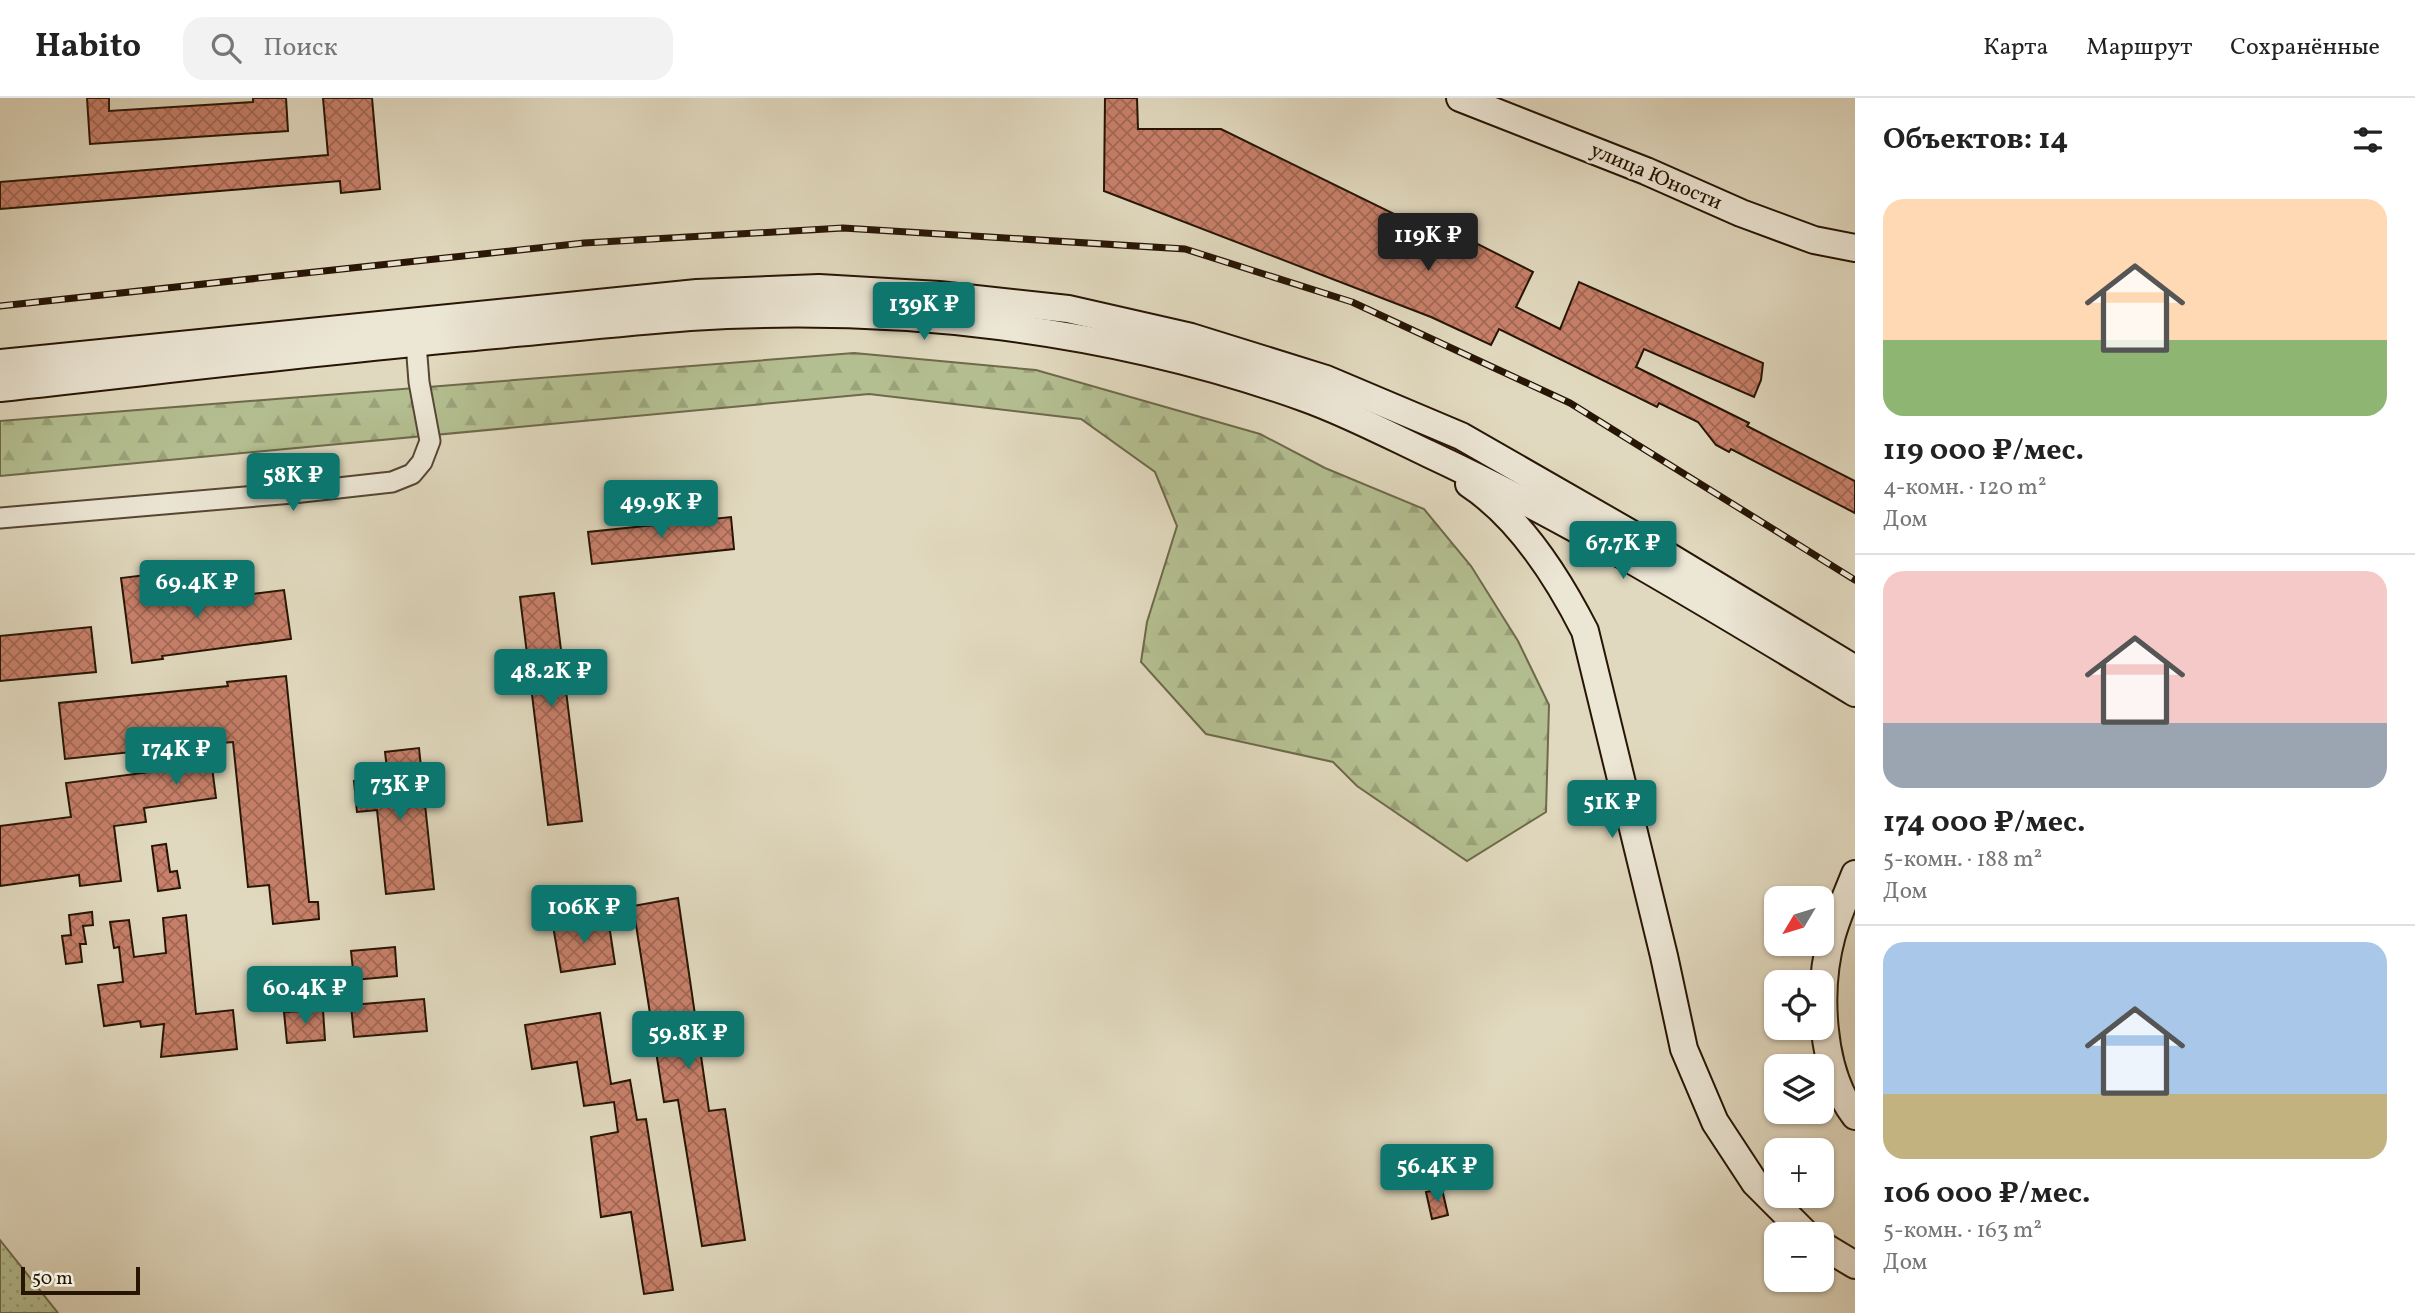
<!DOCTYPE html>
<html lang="ru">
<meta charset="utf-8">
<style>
body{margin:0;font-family:Vollkorn,serif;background:#f2f2f2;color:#222;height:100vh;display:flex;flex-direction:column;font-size:26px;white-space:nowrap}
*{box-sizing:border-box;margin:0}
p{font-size:23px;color:#767676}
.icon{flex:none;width:38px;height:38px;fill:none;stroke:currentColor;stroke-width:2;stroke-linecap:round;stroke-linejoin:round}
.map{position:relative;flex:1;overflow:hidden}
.drawer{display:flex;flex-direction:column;background:#fff;width:560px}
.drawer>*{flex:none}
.needle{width:46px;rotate:232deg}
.controls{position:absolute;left:1764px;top:788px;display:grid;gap:14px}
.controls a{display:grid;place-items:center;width:70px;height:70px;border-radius:14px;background:#fff;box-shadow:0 2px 5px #0004;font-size:35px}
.scale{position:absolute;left:21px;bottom:18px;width:119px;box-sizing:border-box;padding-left:7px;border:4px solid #271504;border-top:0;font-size:19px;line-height:24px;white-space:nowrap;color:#271504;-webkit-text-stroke:5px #ece6d5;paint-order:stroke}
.price{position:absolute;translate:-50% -60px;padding:0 16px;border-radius:7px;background:#0f766e;color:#fff;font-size:23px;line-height:46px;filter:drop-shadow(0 2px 4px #0008)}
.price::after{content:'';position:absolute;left:50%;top:42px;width:21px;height:16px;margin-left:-10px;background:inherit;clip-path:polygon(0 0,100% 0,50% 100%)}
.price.selected{background:#222;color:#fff}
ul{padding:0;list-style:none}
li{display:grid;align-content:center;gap:14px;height:371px;padding:0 28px}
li+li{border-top:2px solid #e0e0e0}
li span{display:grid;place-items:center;height:217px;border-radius:21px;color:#555}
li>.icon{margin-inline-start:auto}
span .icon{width:126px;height:126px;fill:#fffc;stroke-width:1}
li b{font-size:30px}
h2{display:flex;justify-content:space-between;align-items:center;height:84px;padding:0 28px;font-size:30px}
header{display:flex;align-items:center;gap:42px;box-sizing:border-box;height:98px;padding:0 35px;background:#fff;border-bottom:2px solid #e0e0e0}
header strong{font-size:33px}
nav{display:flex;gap:38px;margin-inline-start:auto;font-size:24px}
.search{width:490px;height:63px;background:#f2f2f2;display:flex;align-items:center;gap:18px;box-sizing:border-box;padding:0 24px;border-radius:21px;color:#767676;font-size:26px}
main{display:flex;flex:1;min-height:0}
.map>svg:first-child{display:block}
</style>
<header>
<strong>Habito</strong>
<div class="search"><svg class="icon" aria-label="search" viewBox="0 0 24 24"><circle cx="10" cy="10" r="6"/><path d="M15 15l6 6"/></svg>Поиск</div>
<nav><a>Карта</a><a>Маршрут</a><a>Сохранённые</a></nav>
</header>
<main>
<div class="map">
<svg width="1855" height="1215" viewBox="0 0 1855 1215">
<defs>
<pattern id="forest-firs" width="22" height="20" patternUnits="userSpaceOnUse" patternTransform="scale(1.75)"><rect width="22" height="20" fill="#b4bf91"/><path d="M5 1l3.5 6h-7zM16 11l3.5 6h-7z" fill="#9ba37b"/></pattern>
<pattern id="garden-dots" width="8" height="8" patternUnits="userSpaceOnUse" patternTransform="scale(1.75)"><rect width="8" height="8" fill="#b4bf91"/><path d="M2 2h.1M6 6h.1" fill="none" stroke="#9ba37b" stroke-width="1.8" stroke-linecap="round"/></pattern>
<pattern id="building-cross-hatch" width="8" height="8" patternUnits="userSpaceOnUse" patternTransform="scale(1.75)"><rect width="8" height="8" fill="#c8806a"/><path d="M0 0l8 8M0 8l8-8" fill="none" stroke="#a26855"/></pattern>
</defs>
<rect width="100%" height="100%" fill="#e1d9bf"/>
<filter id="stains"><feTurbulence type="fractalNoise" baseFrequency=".00286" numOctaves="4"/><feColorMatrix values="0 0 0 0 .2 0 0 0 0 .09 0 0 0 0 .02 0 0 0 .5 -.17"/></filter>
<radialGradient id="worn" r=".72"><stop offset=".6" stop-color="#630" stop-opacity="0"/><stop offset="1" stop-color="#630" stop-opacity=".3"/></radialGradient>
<polygon fill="url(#forest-firs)" stroke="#6e6a4a" stroke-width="2" points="854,255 1036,272 1260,336 1325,370 1424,411 1471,468 1518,543 1549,607 1546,714 1467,763 1357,688 1333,664 1206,636 1141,564 1147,524 1177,428 1155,374 1081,321 869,296 0,378 0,323"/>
<polygon fill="url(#garden-dots)" stroke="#6e6a4a" stroke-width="2" points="0,1142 58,1215 0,1215"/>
<g fill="url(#building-cross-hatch)" stroke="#271504" stroke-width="2">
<polygon points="87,0 109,0 109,13 253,4 253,0 286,0 288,33 90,46"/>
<polygon points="323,0 372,0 380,91 341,95 340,83 0,111 0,84 328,57"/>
<polygon points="1105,0 1137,0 1138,31 1221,31 1451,144 1456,135 1533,174 1516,209 1560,231 1579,184 1763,265 1761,282 1754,299 1644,251 1636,269 1749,325 1747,328 1855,383 1855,415 1731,351 1729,354 1716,347 1698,324 1659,305 1657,309 1499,231 1491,247 1431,219 1104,93"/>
<polygon points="731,419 734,451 592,466 588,434"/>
<polygon points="170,474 174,506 284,492 291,541 162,558 163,561 132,565 121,480"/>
<polygon points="554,495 582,723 548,727 520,499"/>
<polygon points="91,529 96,574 0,583 0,538"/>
<polygon points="286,578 309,804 318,804 319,821 273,826 269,787 248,789 233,644 209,646 216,700 144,710 146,724 114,728 121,783 80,788 79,777 0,788 0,728 71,719 66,685 173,671 170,650 65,661 59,605 228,588 227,584"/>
<polygon points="419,650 434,791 386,796 377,712 357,714 354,683 388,680 385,654"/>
<polygon points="166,746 170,774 177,773 180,790 158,793 152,748"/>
<polygon points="678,800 709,1013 725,1011 745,1142 702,1148 678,1002 664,1004 633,808"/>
<polygon points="92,814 93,827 83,828 86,846 80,846 82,864 66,866 62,838 71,837 69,817"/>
<polygon points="186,817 196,916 233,912 237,951 161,959 164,926 141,929 140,923 104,928 98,887 123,884 119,849 114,850 110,824 129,822 134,859 166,855 163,820"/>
<polygon points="608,820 615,866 561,874 553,828"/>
<polygon points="395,849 397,878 354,882 351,853"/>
<polygon points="424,901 427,933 354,939 351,907"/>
<polygon points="323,912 325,942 287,945 284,914"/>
<polygon points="600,915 611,986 630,982 637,1022 646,1021 673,1192 644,1196 631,1114 601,1119 591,1039 618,1034 614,1004 584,1008 577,964 532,971 525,927"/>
<polygon points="1442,1091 1448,1117 1432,1121 1426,1094"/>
</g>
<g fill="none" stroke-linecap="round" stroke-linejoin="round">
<defs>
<polyline id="street" points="0,420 293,395 392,384 412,376 422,364 430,343 419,284 416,245"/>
<g id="secondary">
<polyline points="1460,0 1646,73 1741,115 1814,142 1855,150"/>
<polyline points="0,265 697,195 819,190 939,197 1068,211 1191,239 1326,281 1461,338 1637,439 1855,571"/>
<path d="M0 290C165 272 330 252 495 237 560 231 625 224 690 219 897 206 1109 230 1305 300 1347 315 1389 337 1429 356 1577 425 1715 511 1855 595"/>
<path d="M1469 386C1519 419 1558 480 1585 533L1664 858 1684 951 1715 1024 1755 1085 1806 1136"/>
<path d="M1855 776C1847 796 1838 816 1832 837 1817 891 1820 972 1855 1018"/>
<polyline points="1822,1147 1855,1167"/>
</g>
</defs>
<use href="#street" stroke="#564633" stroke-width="23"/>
<use href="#secondary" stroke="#271504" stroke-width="30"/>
<use href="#street" stroke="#ece6d5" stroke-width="19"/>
<use href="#secondary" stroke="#ece6d5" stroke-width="26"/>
<defs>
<polyline id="rail" points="0,208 584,145 843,130 1185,151 1352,204 1570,305 1855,482"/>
</defs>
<use href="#rail" stroke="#271504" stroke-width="7"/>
<use href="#rail" stroke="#ece6d5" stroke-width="4.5" stroke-dasharray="13" stroke-linecap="butt"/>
</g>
<g text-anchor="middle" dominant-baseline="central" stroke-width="6" stroke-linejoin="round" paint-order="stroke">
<g font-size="21" fill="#271504" stroke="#ece6d5">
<text transform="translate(1656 79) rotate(23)">улица Юности</text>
</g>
</g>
<rect width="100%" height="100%" filter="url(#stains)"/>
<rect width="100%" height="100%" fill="url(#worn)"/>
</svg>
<div class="controls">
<a><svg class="needle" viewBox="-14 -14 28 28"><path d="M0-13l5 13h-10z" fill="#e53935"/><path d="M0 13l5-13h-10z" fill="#767676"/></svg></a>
<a><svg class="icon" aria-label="locate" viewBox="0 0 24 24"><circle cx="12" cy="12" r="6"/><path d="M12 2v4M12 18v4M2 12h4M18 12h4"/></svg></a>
<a><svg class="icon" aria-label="layers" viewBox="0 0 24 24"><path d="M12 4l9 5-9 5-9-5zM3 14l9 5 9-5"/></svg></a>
<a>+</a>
<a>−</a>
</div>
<div class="scale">50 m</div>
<b class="price selected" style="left:1428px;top:175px">119K ₽</b>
<b class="price" style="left:924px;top:244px">139K ₽</b>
<b class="price" style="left:293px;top:415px">58K ₽</b>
<b class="price" style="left:661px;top:442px">49.9K ₽</b>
<b class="price" style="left:1623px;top:483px">67.7K ₽</b>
<b class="price" style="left:197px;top:522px">69.4K ₽</b>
<b class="price" style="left:551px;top:611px">48.2K ₽</b>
<b class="price" style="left:176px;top:689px">174K ₽</b>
<b class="price" style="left:400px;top:724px">73K ₽</b>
<b class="price" style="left:1612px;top:742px">51K ₽</b>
<b class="price" style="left:584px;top:847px">106K ₽</b>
<b class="price" style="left:305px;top:928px">60.4K ₽</b>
<b class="price" style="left:688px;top:973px">59.8K ₽</b>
<b class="price" style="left:1437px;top:1106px">56.4K ₽</b>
</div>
<section class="drawer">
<h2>Объектов: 14<svg class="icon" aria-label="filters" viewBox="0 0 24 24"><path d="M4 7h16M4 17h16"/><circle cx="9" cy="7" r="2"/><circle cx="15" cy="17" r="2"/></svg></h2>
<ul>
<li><span style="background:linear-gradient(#ffd9b3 65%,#8fb573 0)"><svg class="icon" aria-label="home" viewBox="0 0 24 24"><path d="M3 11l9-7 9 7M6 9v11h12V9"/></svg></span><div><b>119 000 ₽/мес.</b><p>4-комн. · 120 m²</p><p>Дом</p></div></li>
<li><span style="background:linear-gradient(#f6c9c9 70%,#9aa5b1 0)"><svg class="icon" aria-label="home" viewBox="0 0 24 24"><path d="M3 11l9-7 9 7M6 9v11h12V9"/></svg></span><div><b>174 000 ₽/мес.</b><p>5-комн. · 188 m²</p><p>Дом</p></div></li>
<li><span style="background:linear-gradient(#a9c7e8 70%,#c2b280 0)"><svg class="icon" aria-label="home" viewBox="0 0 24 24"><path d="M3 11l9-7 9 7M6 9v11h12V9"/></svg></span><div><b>106 000 ₽/мес.</b><p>5-комн. · 163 m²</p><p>Дом</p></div></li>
</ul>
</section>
</main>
